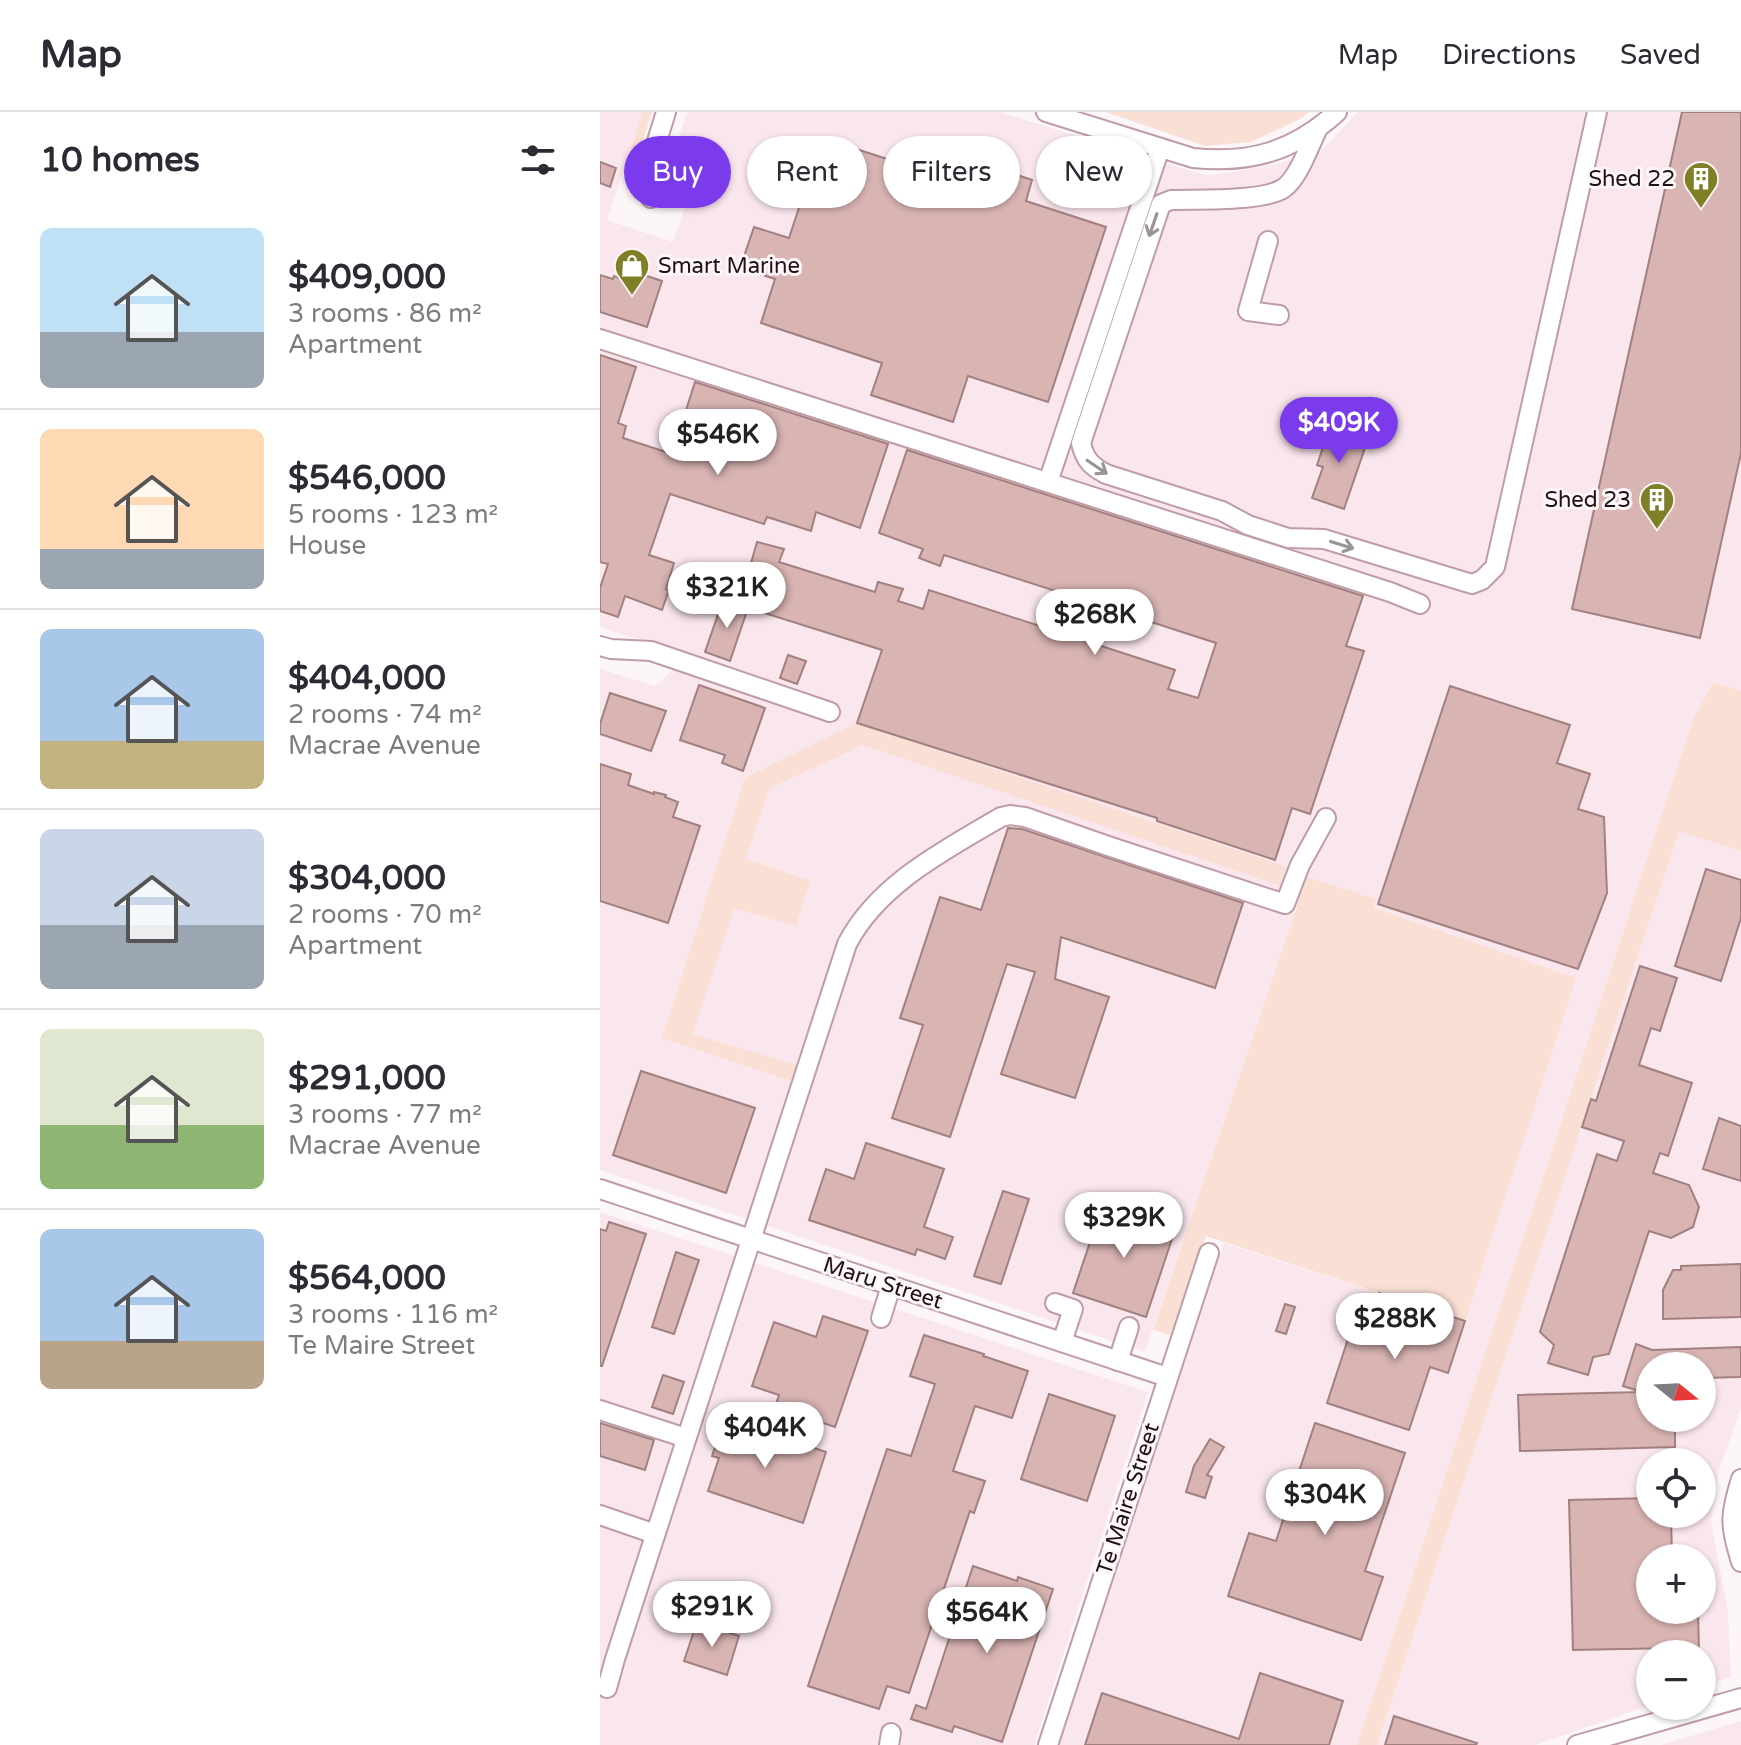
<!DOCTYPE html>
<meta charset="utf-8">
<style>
body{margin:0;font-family:"Varela Round",sans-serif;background:#f2f2f3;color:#2b2b33;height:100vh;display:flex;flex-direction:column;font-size:30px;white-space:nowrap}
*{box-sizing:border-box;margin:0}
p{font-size:26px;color:#7c7c81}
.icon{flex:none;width:44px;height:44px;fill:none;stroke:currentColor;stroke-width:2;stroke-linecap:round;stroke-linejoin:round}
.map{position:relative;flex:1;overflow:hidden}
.sheet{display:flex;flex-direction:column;background:#fff;width:600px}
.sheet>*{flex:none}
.banner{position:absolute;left:24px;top:24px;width:760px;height:72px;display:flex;gap:16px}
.needle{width:52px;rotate:108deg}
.buttons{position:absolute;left:1036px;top:1240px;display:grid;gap:16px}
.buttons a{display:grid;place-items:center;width:80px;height:80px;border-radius:50%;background:#fff;box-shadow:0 2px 6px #0004;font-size:40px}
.price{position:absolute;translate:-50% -68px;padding:0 18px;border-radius:28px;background:#fff;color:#222;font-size:26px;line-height:52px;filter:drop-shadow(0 2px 4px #0008)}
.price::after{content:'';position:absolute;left:50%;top:48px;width:24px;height:18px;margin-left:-12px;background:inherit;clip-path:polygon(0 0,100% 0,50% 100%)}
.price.current{background:#7c3aed;color:#fff}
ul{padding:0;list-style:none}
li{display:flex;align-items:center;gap:24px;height:200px;padding:0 40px}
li+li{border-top:2px solid #e1e1e2}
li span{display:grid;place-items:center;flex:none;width:224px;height:160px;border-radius:12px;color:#555}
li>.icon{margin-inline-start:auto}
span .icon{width:96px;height:96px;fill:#fffc;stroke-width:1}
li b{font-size:34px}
h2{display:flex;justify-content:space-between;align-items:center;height:96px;padding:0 40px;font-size:34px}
.tag{padding:0 28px;border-radius:36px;background:#fff;box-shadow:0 2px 6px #0004;font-size:28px;line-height:72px}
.tag.current{background:#7c3aed;color:#fff}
header{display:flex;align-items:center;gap:48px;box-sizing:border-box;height:112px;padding:0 40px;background:#fff;border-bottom:2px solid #e1e1e2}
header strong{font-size:38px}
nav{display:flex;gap:44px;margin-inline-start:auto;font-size:28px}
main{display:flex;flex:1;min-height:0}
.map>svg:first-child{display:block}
</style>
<header>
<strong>Map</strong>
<nav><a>Map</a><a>Directions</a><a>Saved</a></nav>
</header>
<main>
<section class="sheet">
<h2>10 homes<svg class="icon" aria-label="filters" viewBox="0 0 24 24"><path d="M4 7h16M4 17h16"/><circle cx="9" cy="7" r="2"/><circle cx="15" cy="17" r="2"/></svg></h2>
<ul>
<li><span style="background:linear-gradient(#bfe0f5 65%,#9aa5b1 0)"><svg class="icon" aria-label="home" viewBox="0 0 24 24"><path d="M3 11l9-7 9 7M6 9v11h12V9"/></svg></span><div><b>$409,000</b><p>3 rooms · 86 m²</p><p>Apartment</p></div></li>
<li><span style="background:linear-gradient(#ffd9b3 75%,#9aa5b1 0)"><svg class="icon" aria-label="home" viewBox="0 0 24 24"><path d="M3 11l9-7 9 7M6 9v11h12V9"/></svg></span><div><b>$546,000</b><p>5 rooms · 123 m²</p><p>House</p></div></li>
<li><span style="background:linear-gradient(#a9c7e8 70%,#c2b280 0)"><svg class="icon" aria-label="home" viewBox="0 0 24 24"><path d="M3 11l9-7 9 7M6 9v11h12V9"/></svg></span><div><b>$404,000</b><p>2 rooms · 74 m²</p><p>Macrae Avenue</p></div></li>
<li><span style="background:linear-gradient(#c9d6e8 60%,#9aa5b1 0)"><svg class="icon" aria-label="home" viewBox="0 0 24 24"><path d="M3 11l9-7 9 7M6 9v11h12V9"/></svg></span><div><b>$304,000</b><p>2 rooms · 70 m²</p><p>Apartment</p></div></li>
<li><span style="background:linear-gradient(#dfe7d0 60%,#8fb573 0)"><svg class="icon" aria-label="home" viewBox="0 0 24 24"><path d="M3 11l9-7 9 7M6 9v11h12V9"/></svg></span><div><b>$291,000</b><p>3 rooms · 77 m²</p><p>Macrae Avenue</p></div></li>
<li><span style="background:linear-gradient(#a9c7e8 70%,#b9a48a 0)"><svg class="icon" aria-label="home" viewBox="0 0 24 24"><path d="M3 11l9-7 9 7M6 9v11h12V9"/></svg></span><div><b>$564,000</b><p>3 rooms · 116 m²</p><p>Te Maire Street</p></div></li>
</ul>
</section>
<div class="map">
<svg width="1141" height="1633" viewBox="0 0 1141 1633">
<rect width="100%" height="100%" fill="#fdf6f8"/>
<g fill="#fae7ed" fill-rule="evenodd">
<polygon points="0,0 43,0 7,108 73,130 88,85 75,39 87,0 399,0 605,63 629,61 679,51 721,39 758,0 1141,0 1141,579 1113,570 1093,607 757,1633 458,1633 624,1131 865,1209 774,796 776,787 707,765 545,1240 0,1058 0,557 55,574 75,556 67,538 0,515"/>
<path d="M1079 718 1141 739V1297L1119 1358 1111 1409 1128 1500 1131 1565 1102 1575V1542H1050V1593L935 1633H777ZM1050 1254H1102V1306H1050ZM1050 1350H1102V1402H1050ZM1050 1446H1102V1498H1050Z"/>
<polygon points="0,1100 548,1280 434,1633 0,1633"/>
<polygon points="1141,1609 1141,1633 1061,1633"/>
</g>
<g fill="#fadfd5">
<polygon points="43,0 52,0 39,40 30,39"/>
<polygon points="506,0 709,0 700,7 651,30 605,34"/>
<polygon points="1113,570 1141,579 1141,739 1079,719 777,1633 757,1633 1093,607"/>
<polygon points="257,611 690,756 684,775 263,633 170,676 146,747 211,769 196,814 134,796 92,922 197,953 191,969 62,926 145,666"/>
<polygon points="707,765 776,787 774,796 976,866 865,1209 606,1124 573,1224 553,1218"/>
</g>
<g fill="#d8b4b3" stroke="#a2807f" stroke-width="2">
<polygon points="1082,0 1141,0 1141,341 1100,526 972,497"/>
<polygon points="222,26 343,65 351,41 432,68 426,89 506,115 448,290 368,264 353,310 271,283 282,251 161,211 175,167 140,156 154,115 189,126"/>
<polygon points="0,50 16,56 10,75 0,71"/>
<polygon points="25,157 62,169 47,215 0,200 0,163 13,167 14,164 22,167"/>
<polygon points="0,243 36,255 18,311 26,314 23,326 72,342 95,270 288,332 260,416 216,400 211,419 167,405 164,412 70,382 49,443 74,451 66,477 69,478 62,498 25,484 18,505 0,499 0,476 8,452 0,450"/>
<polygon points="731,311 769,324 744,397 712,386 723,355 717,353"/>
<polygon points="307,338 763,484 746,534 764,539 710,702 692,696 675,748 557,709 557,706 257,611 282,538 139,493 157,430 184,437 179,450 275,480 278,470 303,477 298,489 323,497 329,478 575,558 568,577 598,586 616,531 344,443 340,454 319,446 323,437 279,421"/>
<polygon points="123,488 148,496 130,549 105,540"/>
<polygon points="188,543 206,549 197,572 180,566"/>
<polygon points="99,573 165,596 143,659 122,651 125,643 80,628"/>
<polygon points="850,574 970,613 957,651 990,662 978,697 1004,705 1007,781 978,857 778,792"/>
<polygon points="10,581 66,599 51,639 0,622 0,612"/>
<polygon points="0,652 31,662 28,673 54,682 54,680 66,683 65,685 78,690 73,705 100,714 68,811 0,789"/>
<polygon points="408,716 422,717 643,791 615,876 461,825 455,867 509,885 475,986 401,962 435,860 407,852 350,1025 292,1006 323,913 300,906 340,785 381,798"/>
<polygon points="1106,757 1141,768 1141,806 1121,869 1075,854"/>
<polygon points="1040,854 1077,866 1060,919 1051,916 1039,953 1092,971 1068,1044 1060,1041 1053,1061 1089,1073 1099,1095 1093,1115 1071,1126 1049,1119 1009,1242 993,1245 988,1263 948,1251 954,1233 940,1220 997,1042 1017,1049 1024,1029 982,1015 991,987 996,989"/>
<polygon points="41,959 155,996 126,1081 13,1043"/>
<polygon points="1119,1006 1141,1014 1141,1069 1103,1057"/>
<polygon points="266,1031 344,1057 324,1115 353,1125 345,1147 317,1137 315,1143 209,1108 226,1057 254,1067"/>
<polygon points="403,1079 429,1087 401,1172 374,1164"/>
<polygon points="503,1091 576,1115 546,1205 473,1181"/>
<polygon points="9,1110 46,1122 2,1254 0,1254 0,1117 6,1119"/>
<polygon points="76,1140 99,1148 74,1222 52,1215"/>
<polygon points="1141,1152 1141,1205 1063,1207 1063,1178 1073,1158 1081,1158 1081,1154"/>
<polygon points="779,1181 865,1209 848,1261 830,1255 809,1318 727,1291 748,1227 762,1232"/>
<polygon points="685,1192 695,1195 686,1222 676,1219"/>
<polygon points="223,1204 268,1219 235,1315 175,1295 179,1283 152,1274 174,1210 216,1225"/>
<polygon points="324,1223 384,1242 383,1244 428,1259 412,1306 375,1294 353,1359 385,1369 374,1401 370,1399 309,1581 287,1574 279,1597 208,1574 287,1337 311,1344 335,1272 310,1264"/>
<polygon points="1036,1232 1052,1238 1141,1235 1141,1265 1102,1266 1102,1254 1050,1254 1050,1306 1075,1306 1075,1335 920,1339 918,1283 1042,1280 1023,1274"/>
<polygon points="63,1263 84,1270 73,1302 52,1295"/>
<polygon points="449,1282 515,1304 487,1389 421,1367"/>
<polygon points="125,1306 226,1340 203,1411 108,1379 119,1346 112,1344"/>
<polygon points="0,1311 54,1328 45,1358 0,1344"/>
<polygon points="715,1311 805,1341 765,1459 783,1465 761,1528 628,1484 649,1421 676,1429"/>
<polygon points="610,1327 624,1335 607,1363 612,1365 605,1386 586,1380 594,1354"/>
<polygon points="1050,1386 1050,1402 1071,1402 1072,1446 1050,1446 1050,1498 1073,1498 1073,1501 1098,1500 1099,1542 1074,1542 1074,1536 973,1538 969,1388"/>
<polygon points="373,1454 417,1469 418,1465 453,1477 402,1630 354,1614 352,1620 311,1607 316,1593 326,1597"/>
<polygon points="97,1510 139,1524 127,1563 84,1549"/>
<polygon points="660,1561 743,1589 729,1633 485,1633 502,1581 639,1627"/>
<polygon points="794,1604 877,1631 876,1633 785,1633"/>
</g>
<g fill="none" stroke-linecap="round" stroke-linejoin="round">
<defs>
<g id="minor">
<path d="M446 0 593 46C651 52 694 39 737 0"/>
<path d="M718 16C710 32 699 65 684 76 663 90 597 87 571 88L561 92 481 331C485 348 491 354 506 362L622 399 648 413 688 426 724 427 872 472 882 468 895 455 997 0"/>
<polyline points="51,86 47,66 53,42 66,0"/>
<polyline points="668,129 648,199 679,203"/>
<polyline points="0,227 790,480 820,492"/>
<polyline points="448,370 560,36"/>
<polyline points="0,534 11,537 51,539 230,600"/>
<polyline points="0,1077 567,1265"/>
<polyline points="455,1191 473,1197 462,1230"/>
<polyline points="281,1206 291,1174"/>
<polyline points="518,1249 529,1215"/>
<polyline points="0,1298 86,1326"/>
<path d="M1141 1367C1129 1406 1130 1412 1141 1450"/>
<polyline points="0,1403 55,1422"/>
<path d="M7 1576 15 1547 247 832C278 772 345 738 401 705L410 703 425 705 508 734 685 792 700 753 726 706"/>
<polyline points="289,1633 291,1621"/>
<polyline points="448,1633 609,1141"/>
<polyline points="977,1633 1141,1586"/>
</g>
</defs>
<use href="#minor" stroke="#bf9da7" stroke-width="22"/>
<use href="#minor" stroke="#fff" stroke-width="18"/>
</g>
<defs><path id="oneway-shaft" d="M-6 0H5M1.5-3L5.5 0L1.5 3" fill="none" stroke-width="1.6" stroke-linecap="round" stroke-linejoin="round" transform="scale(2)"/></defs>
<g stroke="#999496">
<use href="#oneway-shaft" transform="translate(553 113) rotate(109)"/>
<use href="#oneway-shaft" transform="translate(497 355) rotate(34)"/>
<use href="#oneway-shaft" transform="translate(742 433) rotate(17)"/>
</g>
<defs>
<symbol id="building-pin" viewBox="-11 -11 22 30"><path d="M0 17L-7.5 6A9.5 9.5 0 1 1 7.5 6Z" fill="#7e7f27" stroke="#fdf6f8"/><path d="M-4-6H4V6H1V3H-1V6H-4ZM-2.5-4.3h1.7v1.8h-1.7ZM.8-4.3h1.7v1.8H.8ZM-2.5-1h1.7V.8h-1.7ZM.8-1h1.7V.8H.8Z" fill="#fff"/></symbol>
<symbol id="shop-pin" viewBox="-11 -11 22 30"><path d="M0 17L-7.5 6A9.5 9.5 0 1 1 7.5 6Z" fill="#7e7f27" stroke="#fdf6f8"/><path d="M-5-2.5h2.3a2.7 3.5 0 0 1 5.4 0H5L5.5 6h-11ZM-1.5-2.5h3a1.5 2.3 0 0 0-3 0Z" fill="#fff"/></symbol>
</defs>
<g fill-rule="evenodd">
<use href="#building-pin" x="1081" y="47" width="40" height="54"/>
<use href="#shop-pin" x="12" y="134" width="40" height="54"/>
<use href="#building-pin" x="1037" y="368" width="40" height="54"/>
</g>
<g text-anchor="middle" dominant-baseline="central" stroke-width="6" stroke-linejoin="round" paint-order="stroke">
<g font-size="22" fill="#1d1115" stroke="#fdf6f8" text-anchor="end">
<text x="1075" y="67">Shed 22</text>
<text x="58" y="154" text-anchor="start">Smart Marine</text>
<text x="1031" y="388">Shed 23</text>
</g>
<g font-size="22" fill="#1d1115" stroke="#fdf6f8">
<text transform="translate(283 1171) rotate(18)">Maru Street</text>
<text transform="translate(528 1387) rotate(-72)">Te Maire Street</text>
</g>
</g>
</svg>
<div class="buttons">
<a><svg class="needle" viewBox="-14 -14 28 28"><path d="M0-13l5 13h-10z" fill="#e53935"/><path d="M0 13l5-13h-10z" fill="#7c7c81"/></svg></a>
<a><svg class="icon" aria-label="locate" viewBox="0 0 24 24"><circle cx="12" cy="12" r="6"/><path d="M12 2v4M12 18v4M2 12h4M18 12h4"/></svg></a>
<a>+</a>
<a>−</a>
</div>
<b class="price current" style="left:739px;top:353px">$409K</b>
<b class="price" style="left:118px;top:365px">$546K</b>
<b class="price" style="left:127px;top:518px">$321K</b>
<b class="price" style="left:495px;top:545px">$268K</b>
<b class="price" style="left:524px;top:1148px">$329K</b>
<b class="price" style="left:795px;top:1249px">$288K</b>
<b class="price" style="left:165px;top:1358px">$404K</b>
<b class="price" style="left:725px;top:1425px">$304K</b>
<b class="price" style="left:112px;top:1537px">$291K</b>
<b class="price" style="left:387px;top:1543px">$564K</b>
<div class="banner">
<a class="tag current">Buy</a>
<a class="tag">Rent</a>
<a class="tag">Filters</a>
<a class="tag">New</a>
</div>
</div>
</main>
